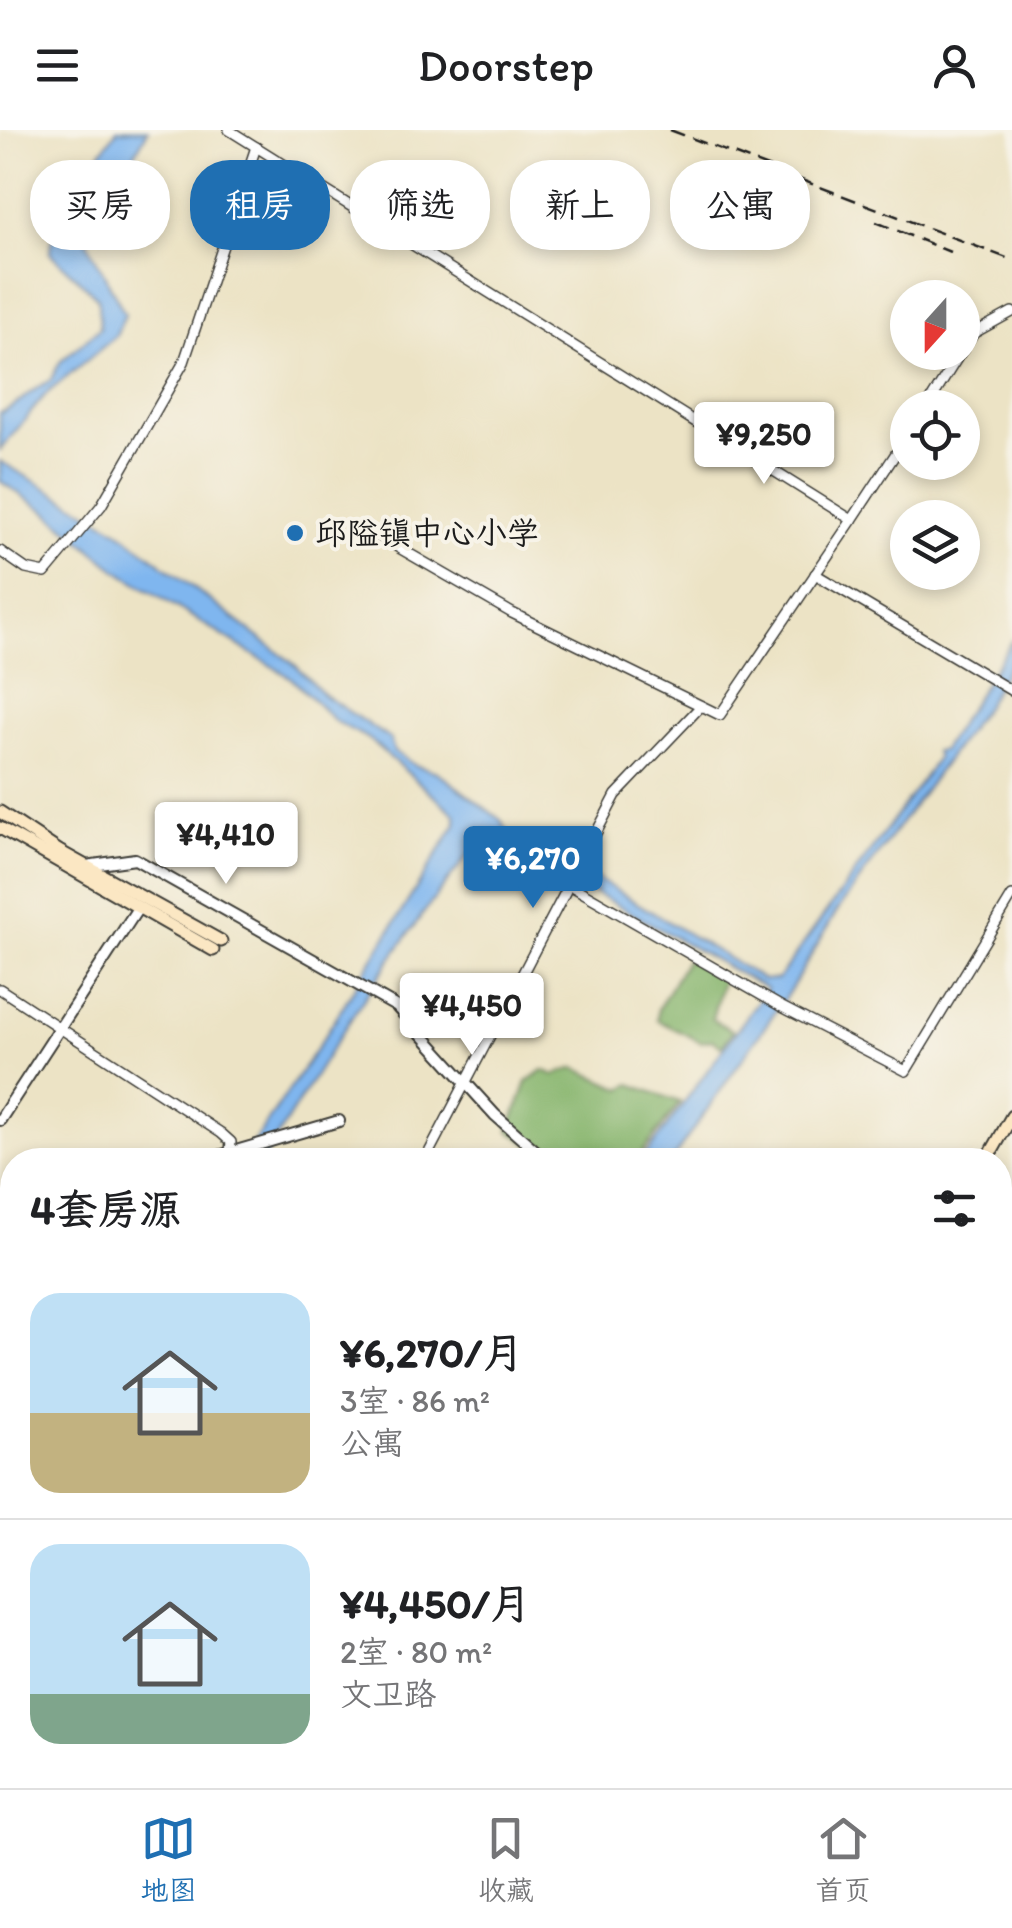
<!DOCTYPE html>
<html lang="zh">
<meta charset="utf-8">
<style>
body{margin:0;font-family:Itim,"LXGW WenKai TC",sans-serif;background:#f2f2f2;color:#202124;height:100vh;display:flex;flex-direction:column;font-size:38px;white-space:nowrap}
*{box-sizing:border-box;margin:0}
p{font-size:32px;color:#757577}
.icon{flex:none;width:55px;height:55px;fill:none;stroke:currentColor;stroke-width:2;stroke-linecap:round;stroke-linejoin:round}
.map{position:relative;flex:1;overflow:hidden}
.panel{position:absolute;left:0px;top:1018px;width:1012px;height:642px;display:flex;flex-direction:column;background:#fff;border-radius:40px 40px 0 0;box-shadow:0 5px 15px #0003}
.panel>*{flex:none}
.hud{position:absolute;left:30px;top:30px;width:952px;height:90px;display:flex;gap:20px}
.needle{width:65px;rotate:201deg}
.fabs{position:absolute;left:890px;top:150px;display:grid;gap:20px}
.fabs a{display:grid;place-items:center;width:90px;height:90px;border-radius:50%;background:#fff;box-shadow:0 5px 15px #0003;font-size:50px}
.price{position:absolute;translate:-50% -85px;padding:0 22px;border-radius:10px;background:#fff;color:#222;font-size:32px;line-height:65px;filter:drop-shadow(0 2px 5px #0008)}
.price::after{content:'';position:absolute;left:50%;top:60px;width:30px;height:22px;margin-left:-15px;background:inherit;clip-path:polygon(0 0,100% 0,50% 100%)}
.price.selected{background:#1f6fb2;color:#fff}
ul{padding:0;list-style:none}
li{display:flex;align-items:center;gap:30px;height:250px;padding:0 30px}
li+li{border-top:2px solid #e0e0e0}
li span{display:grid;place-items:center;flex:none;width:280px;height:200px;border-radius:30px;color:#555}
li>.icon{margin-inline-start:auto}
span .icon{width:120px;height:120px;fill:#fffc;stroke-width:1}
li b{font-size:42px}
h2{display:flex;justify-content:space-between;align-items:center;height:120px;padding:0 30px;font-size:42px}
.pill{padding:0 35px;border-radius:40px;background:#fff;box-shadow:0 5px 15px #0003;font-size:35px;line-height:90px}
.pill.selected{background:#1f6fb2;color:#fff}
header{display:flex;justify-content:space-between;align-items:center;height:130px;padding:0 30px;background:#fff;font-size:45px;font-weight:600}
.tab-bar{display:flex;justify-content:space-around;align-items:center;height:140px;border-top:2px solid #e0e0e0;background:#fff;font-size:28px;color:#757577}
.tab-bar a{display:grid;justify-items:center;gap:5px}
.tab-bar .selected{color:#1f6fb2}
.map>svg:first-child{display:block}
</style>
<header><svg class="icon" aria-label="menu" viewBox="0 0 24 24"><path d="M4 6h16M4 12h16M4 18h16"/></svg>Doorstep<svg class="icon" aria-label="person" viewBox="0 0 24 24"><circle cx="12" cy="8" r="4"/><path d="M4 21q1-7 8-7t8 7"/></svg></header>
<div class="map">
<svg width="1012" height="1658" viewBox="0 0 1012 1658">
<rect width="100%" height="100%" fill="#f7f3e8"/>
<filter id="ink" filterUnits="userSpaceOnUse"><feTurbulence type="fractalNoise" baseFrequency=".01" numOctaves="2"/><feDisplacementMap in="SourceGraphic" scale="20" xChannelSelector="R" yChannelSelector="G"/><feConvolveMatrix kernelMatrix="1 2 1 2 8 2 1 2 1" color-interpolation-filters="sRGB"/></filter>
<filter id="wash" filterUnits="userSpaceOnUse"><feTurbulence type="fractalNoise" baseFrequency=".0048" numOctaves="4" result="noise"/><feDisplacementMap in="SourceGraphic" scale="40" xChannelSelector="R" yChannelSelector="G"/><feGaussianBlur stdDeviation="2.25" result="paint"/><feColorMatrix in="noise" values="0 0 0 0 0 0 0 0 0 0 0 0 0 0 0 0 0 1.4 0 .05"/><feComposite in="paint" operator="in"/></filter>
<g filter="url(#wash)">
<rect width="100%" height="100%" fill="#ece3c5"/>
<polygon fill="#abd47f" stroke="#64784e" stroke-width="2.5" points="12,1461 12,1648 64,1648 57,1658 0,1658 0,1474"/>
<g fill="#88b66e" stroke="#526945" stroke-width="2.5">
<polygon points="687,829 723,848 712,889 733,901 722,916 712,910 701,912 657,890 658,879"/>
<polygon points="575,938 622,959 631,954 680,972 637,1030 554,1030 509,1001 527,952 543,940 554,945"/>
</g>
<g fill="#7fb6ef" stroke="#4e6986" stroke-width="2.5">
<path d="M117 0H148L87 112 125 184 116 206 46 264 0 320V283C20 275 27 261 50 251L60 232 100 198 98 168 50 123 51 112 92 35Z"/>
<path d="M0 331 116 399 295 535 324 565 390 609 394 621 414 635 437 642 501 690 508 702 571 733 764 850 778 849 930 639 937 628 935 621 942 620 1012 511V530L985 577 837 781 791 859 672 1030H642L767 859 561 744 480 711C397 810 330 920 263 1030H242L321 912 456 694V685L369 609 336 592 291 548 115 439 47 382 0 351Z"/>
<polygon points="0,1580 12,1586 12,1641 5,1658 0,1658"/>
<polygon points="758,1648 833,1648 848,1658 773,1658"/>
</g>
</g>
<g filter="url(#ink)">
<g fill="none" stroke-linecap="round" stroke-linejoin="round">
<defs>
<g id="minor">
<polyline points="229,0 852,390 720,585 512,483 375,404"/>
<polyline points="962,221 974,203 1012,182"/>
<polyline points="926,278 961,222"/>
<polyline points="852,390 908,305"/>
<polyline points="0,421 26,439 45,443 101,376 184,232 256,17"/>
<polyline points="815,444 1012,561"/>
<polyline points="568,754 782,877 906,941 1012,766"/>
<polyline points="0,859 221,1003 231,1012 230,1021"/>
<polyline points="425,1030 616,665 701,576"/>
<polyline points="0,1462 12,1478"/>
<polyline points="264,1648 280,1658"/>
</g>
<g id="tertiary">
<polyline points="86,736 135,729 397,877 495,985 546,1030"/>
<polyline points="0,990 138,778"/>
<polyline points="205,1030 339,991"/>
<polyline points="1000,1300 1012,1307"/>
<polyline points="0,1463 12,1446"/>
<polyline points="1000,1536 1012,1517"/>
</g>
<g id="secondary">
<polyline points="0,682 59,721 221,811"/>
<polyline points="0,698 213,820"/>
<polyline points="987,1030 1012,986"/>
</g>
<g id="primary">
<polyline points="1000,1548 1012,1556"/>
<polyline points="1000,1562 1012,1570"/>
</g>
</defs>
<use href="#minor" stroke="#3b3a35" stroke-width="12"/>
<use href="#tertiary" stroke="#3b3a35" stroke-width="14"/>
<use href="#secondary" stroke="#3b3a35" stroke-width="15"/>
<use href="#primary" stroke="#3b3a35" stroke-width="16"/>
<use href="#minor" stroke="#fff" stroke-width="9"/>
<use href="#tertiary" stroke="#fff" stroke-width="10"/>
<use href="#secondary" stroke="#fbe7c3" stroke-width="11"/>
<use href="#primary" stroke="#f4c26a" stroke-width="12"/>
<g stroke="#1c1c1c" stroke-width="2.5" stroke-dasharray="15 8" stroke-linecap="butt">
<polyline points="670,0 1012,130"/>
<polyline points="876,92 950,122"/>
</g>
</g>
</g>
<circle fill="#1f6fb2" stroke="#f7f3e8" stroke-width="4" cx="295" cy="403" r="10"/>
<g text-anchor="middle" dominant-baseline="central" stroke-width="8" stroke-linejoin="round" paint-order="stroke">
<g font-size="32" fill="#1c1c1c" stroke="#f7f3e8" text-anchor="start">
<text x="315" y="403">邱隘镇中心小学</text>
</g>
</g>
</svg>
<div class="fabs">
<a><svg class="needle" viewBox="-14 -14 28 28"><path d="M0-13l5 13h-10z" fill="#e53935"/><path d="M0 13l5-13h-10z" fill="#757577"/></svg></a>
<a><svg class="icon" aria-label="locate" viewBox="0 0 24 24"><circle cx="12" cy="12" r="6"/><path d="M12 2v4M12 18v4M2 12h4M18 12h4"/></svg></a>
<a><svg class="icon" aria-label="layers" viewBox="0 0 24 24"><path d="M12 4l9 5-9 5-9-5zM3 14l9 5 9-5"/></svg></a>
</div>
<b class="price" style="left:764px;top:357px">¥9,250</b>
<b class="price" style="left:226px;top:757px">¥4,410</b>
<b class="price selected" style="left:533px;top:781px">¥6,270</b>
<b class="price" style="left:472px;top:928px">¥4,450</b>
<div class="hud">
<a class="pill">买房</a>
<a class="pill selected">租房</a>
<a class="pill">筛选</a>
<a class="pill">新上</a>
<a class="pill">公寓</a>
</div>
<section class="panel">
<h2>4套房源<svg class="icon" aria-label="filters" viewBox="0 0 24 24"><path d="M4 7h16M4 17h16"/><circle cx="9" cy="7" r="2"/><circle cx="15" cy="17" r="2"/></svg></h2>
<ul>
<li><span style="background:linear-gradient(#bfe0f5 60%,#c2b280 0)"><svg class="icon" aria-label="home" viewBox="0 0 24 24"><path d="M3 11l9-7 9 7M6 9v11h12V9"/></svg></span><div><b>¥6,270/月</b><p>3室 · 86 m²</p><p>公寓</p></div></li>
<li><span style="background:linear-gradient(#bfe0f5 75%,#7fa58c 0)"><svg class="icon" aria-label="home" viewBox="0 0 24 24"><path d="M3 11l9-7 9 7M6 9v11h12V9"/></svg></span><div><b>¥4,450/月</b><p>2室 · 80 m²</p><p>文卫路</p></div></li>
</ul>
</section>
</div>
<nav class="tab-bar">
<a class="selected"><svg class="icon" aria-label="map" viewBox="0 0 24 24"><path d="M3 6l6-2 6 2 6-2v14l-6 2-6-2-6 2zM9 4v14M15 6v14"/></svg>地图</a>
<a><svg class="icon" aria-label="saved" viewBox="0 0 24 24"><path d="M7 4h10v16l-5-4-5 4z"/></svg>收藏</a>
<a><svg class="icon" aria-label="home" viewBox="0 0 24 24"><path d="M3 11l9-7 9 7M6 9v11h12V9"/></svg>首页</a>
</nav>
